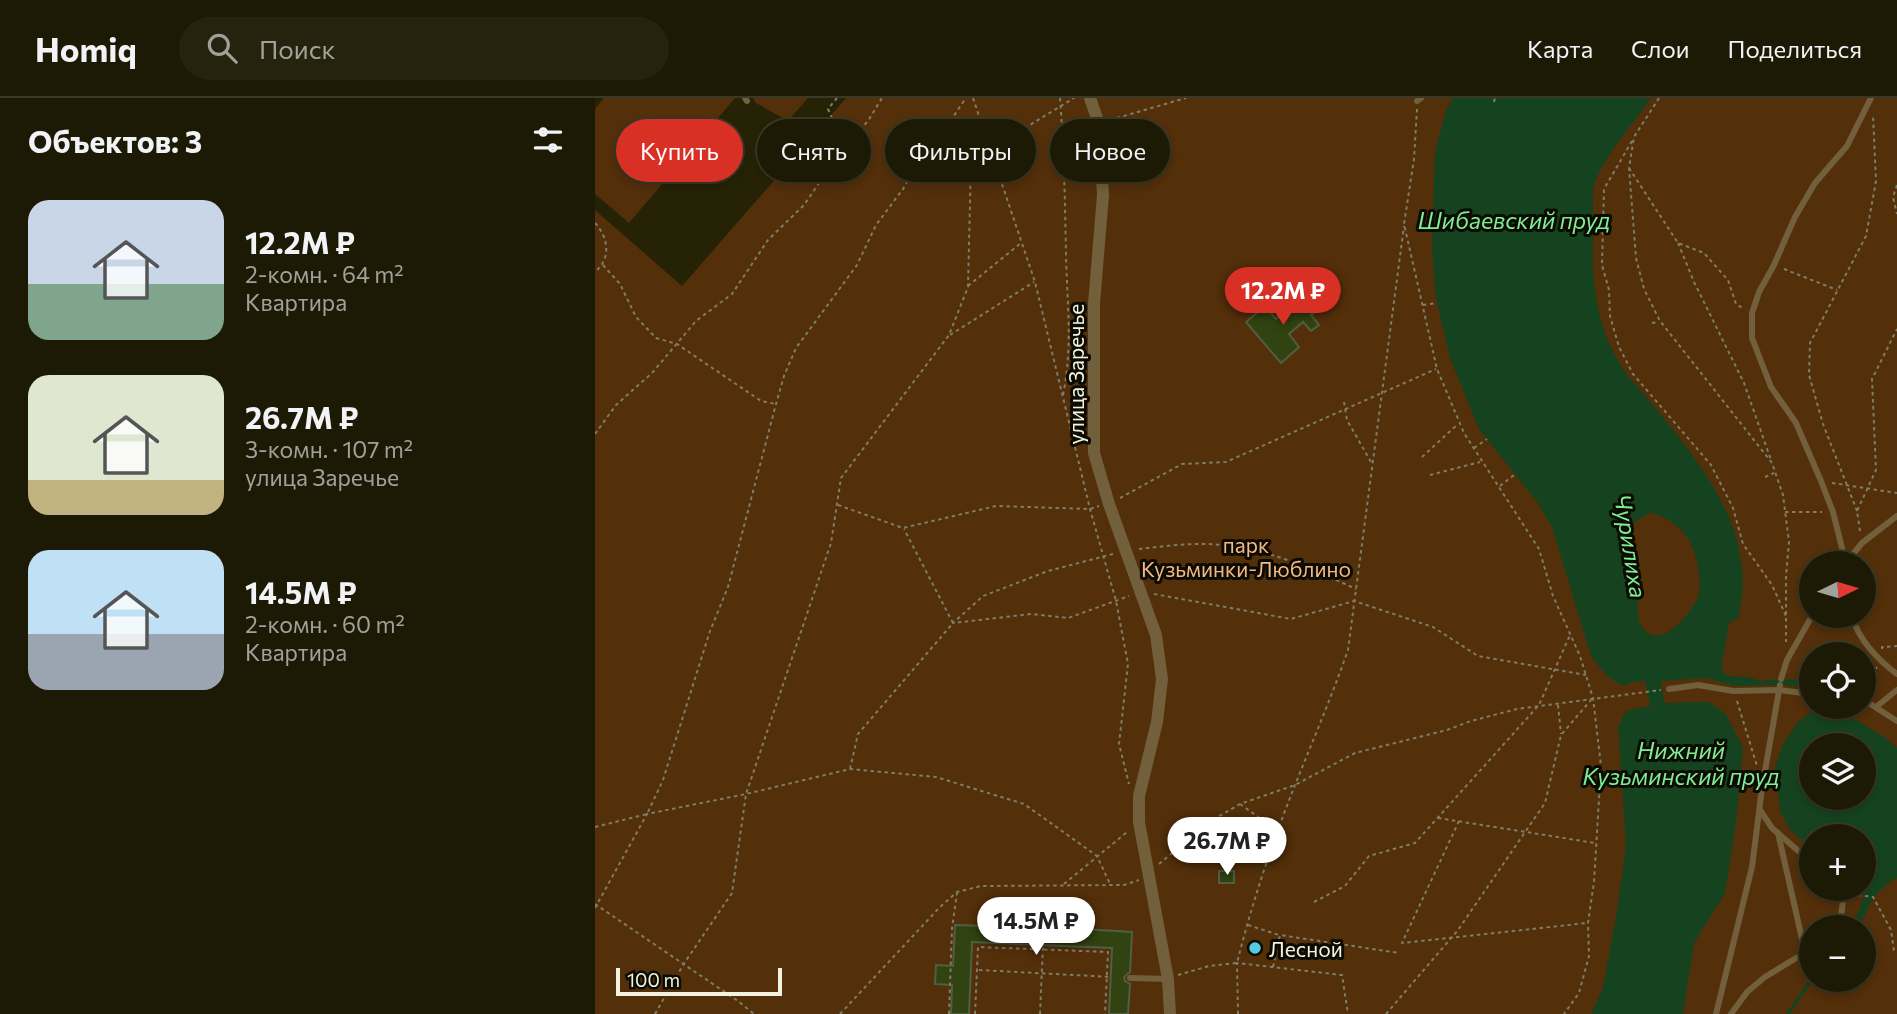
<!DOCTYPE html>
<html lang="ru">
<meta charset="utf-8">
<style>
body{margin:0;font-family:Commissioner,sans-serif;background:#25230e;color:#f1f3f6;height:100vh;display:flex;flex-direction:column;font-size:26px;white-space:nowrap}
*{box-sizing:border-box;margin:0}
p{font-size:23px;color:#a0a19a}
.icon{flex:none;width:38px;height:38px;fill:none;stroke:currentColor;stroke-width:2;stroke-linecap:round;stroke-linejoin:round}
.map{position:relative;flex:1;overflow:hidden}
.side{display:flex;flex-direction:column;background:#1c1a04;width:595px}
.side>*{flex:none}
.hud{position:absolute;left:21px;top:21px;width:665px;height:63px;display:flex;gap:14px}
.needle{width:46px;rotate:85deg}
.controls{position:absolute;left:1204px;top:453px;display:grid;gap:14px}
.controls a{display:grid;place-items:center;width:77px;height:77px;border-radius:50%;background:#1c1a04;box-shadow:0 4px 10px #0003,0 0 0 2px #3a3826;font-size:35px}
.scale{position:absolute;left:21px;bottom:18px;width:166px;box-sizing:border-box;padding-left:7px;border:4px solid #f3f2e1;border-top:0;font-size:19px;line-height:24px;white-space:nowrap;color:#f3f2e1;-webkit-text-stroke:5px #0c0b02;paint-order:stroke}
.price{position:absolute;translate:-50% -60px;padding:0 16px;border-radius:24px;background:#fff;color:#222;font-size:23px;line-height:46px;filter:drop-shadow(0 2px 4px #0008)}
.price::after{content:'';position:absolute;left:50%;top:42px;width:21px;height:16px;margin-left:-10px;background:inherit;clip-path:polygon(0 0,100% 0,50% 100%)}
.price.selected{background:#d93025;color:#fff}
ul{padding:0;list-style:none}
li{display:flex;align-items:center;gap:21px;height:175px;padding:0 28px}
li span{display:grid;place-items:center;flex:none;width:196px;height:140px;border-radius:21px;color:#555}
li>.icon{margin-inline-start:auto}
span .icon{width:84px;height:84px;fill:#fffc;stroke-width:1}
li b{font-size:30px}
h2{display:flex;justify-content:space-between;align-items:center;height:84px;padding:0 28px;font-size:30px}
.tag{padding:0 24px;border-radius:32px;background:#1c1a04;box-shadow:0 4px 10px #0003,0 0 0 2px #3a3826;font-size:24px;line-height:63px}
.tag.selected{background:#d93025;color:#fff}
header{display:flex;align-items:center;gap:42px;box-sizing:border-box;height:98px;padding:0 35px;background:#1c1a04;border-bottom:2px solid #3a3826}
header strong{font-size:33px}
nav{display:flex;gap:38px;margin-inline-start:auto;font-size:24px}
.search{width:490px;height:63px;background:#25230e;display:flex;align-items:center;gap:18px;box-sizing:border-box;padding:0 24px;border-radius:38px;color:#a0a19a;font-size:26px}
main{display:flex;flex:1;min-height:0}
.map>svg:first-child{display:block}
</style>
<header>
<strong>Homiq</strong>
<div class="search"><svg class="icon" aria-label="search" viewBox="0 0 24 24"><circle cx="10" cy="10" r="6"/><path d="M15 15l6 6"/></svg>Поиск</div>
<nav><a>Карта</a><a>Слои</a><a>Поделиться</a></nav>
</header>
<main>
<section class="side">
<h2>Объектов: 3<svg class="icon" aria-label="filters" viewBox="0 0 24 24"><path d="M4 7h16M4 17h16"/><circle cx="9" cy="7" r="2"/><circle cx="15" cy="17" r="2"/></svg></h2>
<ul>
<li><span style="background:linear-gradient(#c9d6e8 60%,#7fa58c 0)"><svg class="icon" aria-label="home" viewBox="0 0 24 24"><path d="M3 11l9-7 9 7M6 9v11h12V9"/></svg></span><div><b>12.2M ₽</b><p>2-комн. · 64 m²</p><p>Квартира</p></div></li>
<li><span style="background:linear-gradient(#dfe7d0 75%,#c2b280 0)"><svg class="icon" aria-label="home" viewBox="0 0 24 24"><path d="M3 11l9-7 9 7M6 9v11h12V9"/></svg></span><div><b>26.7M ₽</b><p>3-комн. · 107 m²</p><p>улица Заречье</p></div></li>
<li><span style="background:linear-gradient(#bfe0f5 60%,#9aa5b1 0)"><svg class="icon" aria-label="home" viewBox="0 0 24 24"><path d="M3 11l9-7 9 7M6 9v11h12V9"/></svg></span><div><b>14.5M ₽</b><p>2-комн. · 60 m²</p><p>Квартира</p></div></li>
</ul>
</section>
<div class="map">
<svg width="1302" height="916" viewBox="0 0 1302 916">
<rect width="100%" height="100%" fill="#252206"/>
<g fill="#532f0a" fill-rule="evenodd">
<polygon points="9,0 140,0 34,125 0,96 0,11"/>
<polygon points="158,0 213,0 193,23 161,5"/>
<path d="M251 0H1302V916H0V112L87 188ZM1216 466H1269V518H1216ZM1216 556H1269V609H1216ZM1216 648H1269V700H1216ZM1216 738H1269V791H1216ZM1216 830H1269V882H1216Z"/>
</g>
<g fill="#154320" fill-rule="evenodd">
<path d="M858 0H1056C1038 26 1012 54 1000 84 996 96 999 123 998 137 996 179 1001 224 1022 261 1031 278 1046 292 1058 307 1108 369 1164 435 1143 520L1134 525 1126 571 1133 578 1154 579 1165 583 1186 581 1216 582V589L1185 587 1140 588 1110 580 1066 583 1069 605 1113 604 1130 615 1148 649 1141 725 1130 795 1099 845 1088 916H996L1008 890 1021 819 1031 747 1023 629 1031 613 1055 608 1050 583 1038 584 1028 588 1012 578 996 558 957 429 943 405 884 331 855 260 841 200 837 150 840 54 851 13ZM1055 415C1086 421 1102 447 1104 477 1105 484 1105 493 1103 499 1095 518 1061 558 1045 525 1039 511 1046 496 1045 482 1044 459 1035 449 1039 424Z"/>
<path d="M1241 610 1291 640 1302 650V780C1278 794 1275 805 1265 829H1257L1269 798 1267 791H1269V738H1216V751L1195 732 1185 713 1180 668 1188 646 1202 625 1219 612ZM1216 648H1269V700H1216Z"/>
</g>
<g fill="none" stroke-linecap="round" stroke-linejoin="round">
<polyline stroke="#154320" stroke-width="3.5" points="1193,916 1216,882"/>
</g>
<g fill="#314311" stroke="#525e43" stroke-width="2">
<polygon points="708,198 721,213 716,217 724,227 716,233 708,224 694,236 704,249 686,265 651,224 670,208 681,221"/>
<rect x="624" y="773" width="15" height="12"/>
<polygon points="360,827 419,829 419,827 537,834 535,874 529,879 530,883 535,886 533,916 514,916 517,850 377,844 374,916 356,916 357,887 340,886 341,867 358,868"/>
</g>
<g fill="none" stroke-linecap="round" stroke-linejoin="round">
<g stroke="#7f7d65" stroke-width="2" stroke-dasharray="3.5 3.5" stroke-linecap="butt">
<polyline points="242,0 233,11 249,48"/>
<polyline points="378,0 440,184 495,411 521,503 533,566 524,646 534,686"/>
<path d="M465 0C469 53 470 104 471 157 472 206 478 248 468 297"/>
<polyline points="1064,0 1039,39 1034,70 1041,160 1049,191 1065,223 1177,365 1188,397 1194,444 1191,478 1191,544"/>
<polyline points="899,4 900,0"/>
<polyline points="822,11 819,61 809,126 842,271 869,335 944,451 958,498 985,558 998,600 1006,668 999,784 993,825 994,858 984,895 969,916"/>
<polyline points="515,22 591,0"/>
<polyline points="1037,43 1009,91 1007,167 1014,192 1015,218 1024,249 1038,276 1116,367 1138,410 1148,446 1177,487 1191,518"/>
<polyline points="324,63 375,63"/>
<polyline points="1034,70 1083,145 1109,155 1133,182 1141,206 1149,211"/>
<polyline points="1302,87 1298,99 1302,116"/>
<path d="M0 125C14 140 16 161 0 174"/>
<polyline points="1083,145 1099,184 1149,285 1176,362"/>
<polyline points="8,167 25,186 41,219 61,240 82,246 166,303 181,306"/>
<polyline points="1189,171 1242,192"/>
<polyline points="373,188 426,145"/>
<polyline points="828,207 841,205"/>
<polyline points="1057,225 1064,224"/>
<polyline points="355,237 439,184"/>
<polyline points="749,304 752,322 776,364"/>
<polyline points="0,336 21,307 57,275 101,223 137,196 173,142 209,107 249,49 273,23 287,0"/>
<polyline points="879,350 892,341"/>
<polyline points="827,359 863,326"/>
<polyline points="835,377 885,364"/>
<polyline points="1170,379 1179,375"/>
<polyline points="1237,385 1302,395"/>
<polyline points="905,388 919,377"/>
<polyline points="525,400 587,366 631,364 841,271"/>
<polyline points="243,407 308,430 401,408 495,411 504,408"/>
<polyline points="1262,413 1228,326 1214,277 1215,245 1271,138 1281,83 1278,17"/>
<polyline points="1190,414 1227,414"/>
<polyline points="1265,433 1262,413 1281,372 1277,281 1302,231"/>
<path d="M544 451C571 448 600 444 626 447 674 451 717 471 761 491"/>
<polyline points="518,456 453,473 388,498 358,525 436,516 473,520 534,498"/>
<polyline points="559,496 696,521 759,503 838,529 883,558 991,577"/>
<polyline points="1287,551 1287,549 1302,548"/>
<polyline points="1269,588 1282,569"/>
<polyline points="1142,603 1162,668"/>
<polyline points="963,607 966,636"/>
<polyline points="255,671 263,636 358,525 309,431"/>
<polyline points="645,706 683,733"/>
<polyline points="843,720 1000,745"/>
<polyline points="864,723 807,845 992,825"/>
<polyline points="0,729 52,716 68,682 115,533 133,489 181,306 189,278 201,250 262,167 281,127 308,91 324,63 343,41 371,0"/>
<polyline points="564,766 616,723 645,706 700,687 760,655 852,632 876,623 922,611 1066,592"/>
<polyline points="469,786 532,734"/>
<polyline points="1256,796 1278,799 1296,832 1299,853 1302,853"/>
<polyline points="719,804 750,788 774,758 820,745 944,607 975,537"/>
<polyline points="0,806 143,903 159,916"/>
<polyline points="0,810 52,716 151,696 255,671 341,679 429,706 502,758 515,786"/>
<polyline points="653,827 684,837"/>
<polyline points="678,869 685,837 804,855"/>
<polyline points="384,872 516,879"/>
<path d="M583 877 614 868 642 865C657 805 677 745 700 687 718 642 737 598 753 552L809 128"/>
<polyline points="60,916 88,867 137,795 151,696 236,445 246,380 354,237 373,189 376,63 479,0"/>
<polyline points="245,916 345,809 362,794 386,788 529,787 544,782"/>
<polyline points="354,916 357,830 362,795"/>
<polyline points="380,916 383,849 513,854 510,916"/>
<polyline points="445,916 448,848"/>
<polyline points="643,916 642,865 747,877 753,916"/>
<polyline points="791,916 863,832 950,705 966,637 996,602"/>
</g>
<g stroke="#725f3b" stroke-width="6">
<polyline points="150,0 152,3"/>
<polyline points="822,3 826,0"/>
<polyline points="1250,466 1267,445 1302,418"/>
<polyline points="1251,466 1238,414 1226,383 1201,325 1176,289 1157,240 1157,215 1164,194 1179,167 1200,119 1220,85 1252,48 1276,0"/>
<path d="M1257 518C1263 541 1283 562 1302 576"/>
<polyline points="1186,581 1192,562 1217,518"/>
<polyline points="1074,591 1103,587 1138,593 1184,592 1216,596"/>
<polyline points="1269,602 1302,623"/>
<polyline points="1281,609 1302,592"/>
<polyline points="1165,712 1177,730 1216,764"/>
<polyline points="1183,735 1210,854"/>
<path d="M1240 830C1247 820 1248 809 1248 797L1243 791"/>
<polyline points="535,880 573,881"/>
<polyline points="1121,916 1157,769 1167,690 1185,587"/>
<polyline points="1136,916 1152,894 1170,879 1216,851"/>
</g>
<polyline stroke="#725f3b" stroke-width="12" points="495,0 504,26 508,97 499,206 499,355 514,406 561,537 567,581 562,624 544,698 544,724 573,881 575,916"/>
</g>
<circle fill="#57c9e2" stroke="#0c0b02" stroke-width="2.5" cx="660" cy="850" r="7"/>
<g text-anchor="middle" dominant-baseline="central" stroke-width="6" stroke-linejoin="round" paint-order="stroke">
<g font-size="21" fill="#f3f2e1" stroke="#0c0b02">
<text transform="translate(480 276) rotate(-90)">улица Заречье</text>
</g>
<g font-size="21" fill="#f4b886" stroke="#0c0b02">
<text x="651" y="446">парк<tspan x="651" dy="24">Кузьминки-Люблино</tspan></text>
</g>
<g font-size="21" fill="#f3f2e1" stroke="#0c0b02" text-anchor="start">
<text x="674" y="850">Лесной</text>
</g>
<g font-size="23" font-style="italic" fill="#7fed95" stroke="#0c0b02">
<text x="919" y="122">Шибаевский пруд</text>
<text transform="translate(1036 448) rotate(81)">Чурилиха</text>
<text x="1086" y="652">Нижний<tspan x="1086" dy="26">Кузьминский пруд</tspan></text>
</g>
</g>
</svg>
<div class="controls">
<a><svg class="needle" viewBox="-14 -14 28 28"><path d="M0-13l5 13h-10z" fill="#e53935"/><path d="M0 13l5-13h-10z" fill="#a0a19a"/></svg></a>
<a><svg class="icon" aria-label="locate" viewBox="0 0 24 24"><circle cx="12" cy="12" r="6"/><path d="M12 2v4M12 18v4M2 12h4M18 12h4"/></svg></a>
<a><svg class="icon" aria-label="layers" viewBox="0 0 24 24"><path d="M12 4l9 5-9 5-9-5zM3 14l9 5 9-5"/></svg></a>
<a>+</a>
<a>−</a>
</div>
<div class="scale">100 m</div>
<b class="price selected" style="left:688px;top:229px">12.2M ₽</b>
<b class="price" style="left:632px;top:779px">26.7M ₽</b>
<b class="price" style="left:441px;top:859px">14.5M ₽</b>
<div class="hud">
<a class="tag selected">Купить</a>
<a class="tag">Снять</a>
<a class="tag">Фильтры</a>
<a class="tag">Новое</a>
</div>
</div>
</main>
